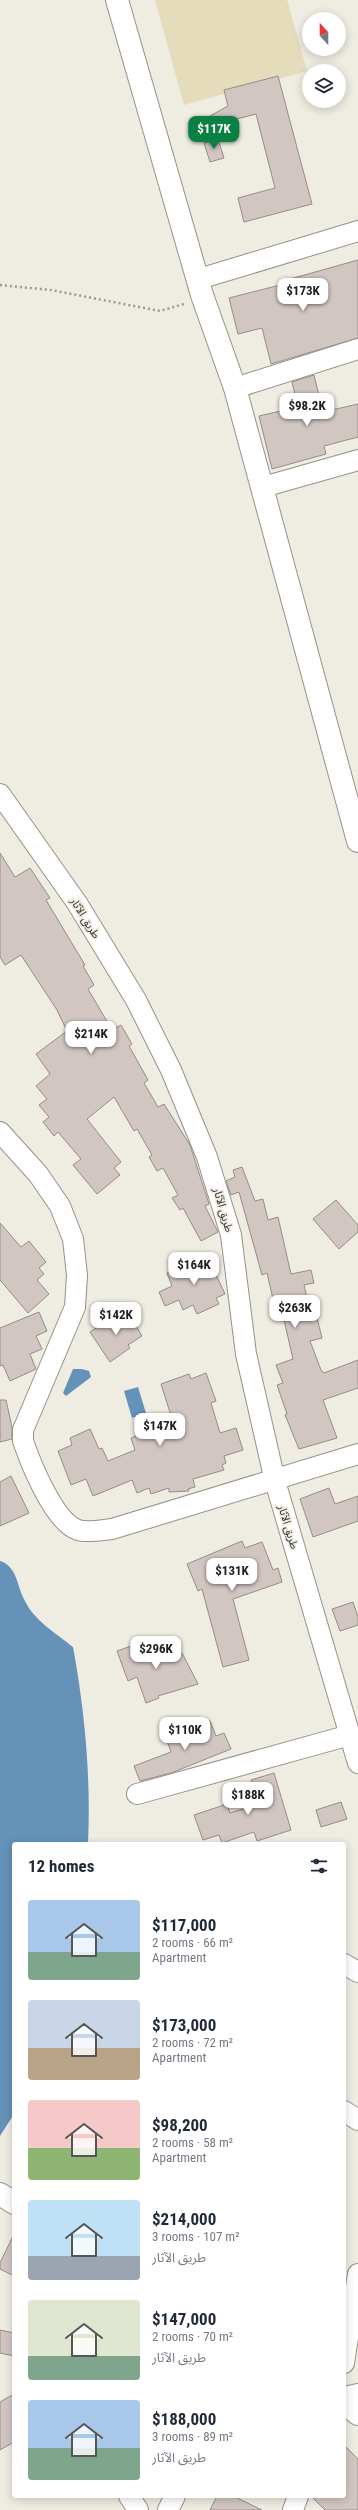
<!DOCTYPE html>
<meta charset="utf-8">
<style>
body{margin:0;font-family:"Roboto Condensed","Noto Sans Arabic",sans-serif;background:#f2f2f3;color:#1f2937;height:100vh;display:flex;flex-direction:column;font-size:15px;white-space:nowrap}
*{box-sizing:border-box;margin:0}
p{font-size:13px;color:#747a83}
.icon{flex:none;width:22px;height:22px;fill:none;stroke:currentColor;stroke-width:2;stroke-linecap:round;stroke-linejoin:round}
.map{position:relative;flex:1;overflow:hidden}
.side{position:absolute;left:12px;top:1842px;width:334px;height:656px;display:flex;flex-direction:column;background:#fff;border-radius:4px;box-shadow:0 2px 10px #0003}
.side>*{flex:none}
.needle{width:26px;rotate:339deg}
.buttons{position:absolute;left:302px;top:12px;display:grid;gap:8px}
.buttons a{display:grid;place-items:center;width:44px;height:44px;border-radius:50%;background:#fff;box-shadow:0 2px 10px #0003;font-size:20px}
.price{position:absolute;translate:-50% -34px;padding:0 9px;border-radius:8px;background:#fff;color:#222;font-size:13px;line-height:26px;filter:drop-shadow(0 1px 2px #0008)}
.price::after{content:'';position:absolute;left:50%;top:24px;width:12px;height:9px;margin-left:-6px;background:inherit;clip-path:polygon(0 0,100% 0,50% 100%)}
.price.current{background:#0b8043;color:#fff}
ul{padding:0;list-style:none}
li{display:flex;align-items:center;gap:12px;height:100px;padding:0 16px}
li span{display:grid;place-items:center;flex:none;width:112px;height:80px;border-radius:4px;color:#555}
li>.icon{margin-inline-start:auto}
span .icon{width:48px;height:48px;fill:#fffc;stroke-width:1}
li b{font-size:17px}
h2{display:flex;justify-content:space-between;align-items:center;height:48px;padding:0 16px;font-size:17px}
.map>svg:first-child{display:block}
</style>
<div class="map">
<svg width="358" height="2510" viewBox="0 0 358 2510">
<rect width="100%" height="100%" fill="#efece2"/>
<polygon fill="#e4dcba" points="155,0 287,0 307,71 184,105"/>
<g fill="#6592b9">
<polygon points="73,1369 82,1369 89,1371 91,1377 66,1396 63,1393"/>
<polygon points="138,1387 146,1413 132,1418 124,1391"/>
<path d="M0 1561C17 1566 17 1586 24 1599 33 1620 56 1633 73 1647 85 1712 91 1778 88 1844H14V2114L0 2136Z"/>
</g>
<g fill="#d2c6c3" stroke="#968b88">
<polygon points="278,76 312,204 244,222 238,198 275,188 256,114 218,124 221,129 205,137 200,129 194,130 192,126 228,106 224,90"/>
<polygon points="218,139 224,158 210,162 204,143"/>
<polygon points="358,260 358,338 271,364 262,328 238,334 229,298 284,284 283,281"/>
<polygon points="314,375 323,412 358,404 358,437 324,446 326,454 272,469 259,416 298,407 292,382"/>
<polygon points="0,853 15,877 30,868 50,898 46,900 85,965 83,966 94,985 88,989 112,1030 121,1025 132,1044 129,1046 148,1080 144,1083 158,1107 164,1104 190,1145 209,1204 205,1206 218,1232 201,1241 183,1208 180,1210 172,1198 178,1195 163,1168 157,1171 149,1157 152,1155 137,1129 134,1131 114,1097 87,1119 121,1162 114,1168 120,1175 97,1194 73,1165 81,1159 58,1132 54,1136 43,1122 49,1117 39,1105 47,1099 36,1086 50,1074 36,1054 67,1031 57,1010 21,955 5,965 0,957"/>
<polygon points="242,1167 255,1201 263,1199 268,1220 278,1217 291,1274 311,1270 314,1283 304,1285 311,1315 316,1314 322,1338 310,1341 321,1370 324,1373 358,1360 358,1388 323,1400 337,1438 299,1449 285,1415 287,1414 277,1385 283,1383 276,1365 293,1359 281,1307 275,1308 267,1273 262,1275 239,1192 231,1195 226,1181 235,1177 233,1170"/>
<polygon points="336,1200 358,1225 358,1232 339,1249 313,1219"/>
<polygon points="0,1223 21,1247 29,1241 46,1262 39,1268 44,1274 37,1280 49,1294 28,1313 0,1280"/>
<polygon points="207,1255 225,1294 216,1298 219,1304 197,1314 193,1305 183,1310 179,1300 165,1306 159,1292 172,1286 167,1273"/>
<polygon points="39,1312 47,1331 36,1336 42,1349 30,1354 36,1369 10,1381 3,1365 0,1366 0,1328"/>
<polygon points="128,1312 142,1336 128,1345 130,1348 110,1362 90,1332 112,1318 114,1321"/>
<polygon points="206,1373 216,1401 211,1403 220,1433 236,1428 243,1450 224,1456 226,1463 222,1465 224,1470 193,1479 195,1487 188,1489 189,1491 169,1492 169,1488 151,1494 149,1488 137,1493 132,1480 93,1496 86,1479 71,1485 58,1451 72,1445 70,1438 90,1429 99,1449 102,1448 108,1461 135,1450 131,1438 173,1422 161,1384 189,1374 191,1379"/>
<polygon points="0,1400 6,1400 12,1427 12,1439 0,1442"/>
<polygon points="11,1476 29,1513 0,1526 0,1482"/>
<polygon points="329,1488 335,1504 358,1496 358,1521 313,1537 300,1499"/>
<polygon points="242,1541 245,1548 262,1542 273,1570 278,1568 282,1582 233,1599 249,1660 223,1667 202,1589 198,1591 187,1564"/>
<polygon points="353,1602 358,1617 358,1625 340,1631 332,1609"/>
<polygon points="154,1638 161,1661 182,1653 198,1684 158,1696 159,1698 146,1703 137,1677 128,1681 117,1651"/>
<polygon points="210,1721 216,1736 224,1733 231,1749 171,1773 140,1781 134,1766 171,1752 165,1735 183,1728 184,1731"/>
<polygon points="274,1773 291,1830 257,1841 254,1832 222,1843 219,1835 203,1840 194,1815 227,1804 230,1813 259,1804 251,1780"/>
<polygon points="341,1802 347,1819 321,1827 316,1810"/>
<polygon points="14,2234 14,2276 0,2269 0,2263"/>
<polygon points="0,2330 14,2333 14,2356 0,2353"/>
<polygon points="14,2394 14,2442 0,2450 0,2402"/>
<polygon points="344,2445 358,2459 358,2510 325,2510 311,2496 344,2496"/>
<polygon points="217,2496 233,2496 262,2510 210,2510"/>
</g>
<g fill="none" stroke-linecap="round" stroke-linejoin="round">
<defs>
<g id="street">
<polyline points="199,279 358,231"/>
<polyline points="235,388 358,349"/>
<polyline points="263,487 358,460"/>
<polyline points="0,794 77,903 136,1000 171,1070 207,1157 231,1235 246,1354 275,1481 358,1763"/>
<path d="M0 1132 38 1174 60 1206 73 1239 77 1275 75 1307 23 1430V1441C31 1464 54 1522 78 1530 88 1533 102 1530 112 1529L358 1454"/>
<polyline points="137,1794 350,1735"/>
<polyline points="344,1964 358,1972"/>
<polyline points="344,2111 358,2120"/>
<polyline points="344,2363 358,2274"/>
<polyline points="344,2397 358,2394"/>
<polyline points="129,2496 138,2510"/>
<polyline points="168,2510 175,2496"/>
<polyline points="293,2510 298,2496"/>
</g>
<g id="secondary">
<polyline points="117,0 202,295 235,388 358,841"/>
<polyline points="0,2194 14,2203"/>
<polyline points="344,2403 358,2414"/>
</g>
</defs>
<use href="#street" stroke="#949289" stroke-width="22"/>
<use href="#secondary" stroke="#949289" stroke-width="24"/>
<polyline stroke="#9b9991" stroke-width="2.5" stroke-dasharray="2 3" stroke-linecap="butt" points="0,285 51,290 160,311 184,304"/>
<use href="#street" stroke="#fff" stroke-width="20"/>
<use href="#secondary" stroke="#fff" stroke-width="22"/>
</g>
<g text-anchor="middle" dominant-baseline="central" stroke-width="3.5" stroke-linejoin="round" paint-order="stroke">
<g font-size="11" fill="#353430" stroke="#efece2">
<text transform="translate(85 918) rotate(58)">طريق الآثار</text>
<text transform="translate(223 1210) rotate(74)">طريق الآثار</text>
<text transform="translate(288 1527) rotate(73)">طريق الآثار</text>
</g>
</g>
</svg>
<div class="buttons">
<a><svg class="needle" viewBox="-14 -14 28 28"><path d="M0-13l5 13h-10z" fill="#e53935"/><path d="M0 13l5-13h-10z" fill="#747a83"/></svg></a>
<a><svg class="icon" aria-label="layers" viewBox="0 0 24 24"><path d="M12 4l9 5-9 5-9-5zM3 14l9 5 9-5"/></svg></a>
</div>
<b class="price current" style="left:214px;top:150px">$117K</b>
<b class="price" style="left:303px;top:312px">$173K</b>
<b class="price" style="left:307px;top:427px">$98.2K</b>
<b class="price" style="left:91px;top:1055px">$214K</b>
<b class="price" style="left:194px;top:1286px">$164K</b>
<b class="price" style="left:295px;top:1329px">$263K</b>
<b class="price" style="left:116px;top:1336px">$142K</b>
<b class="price" style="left:160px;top:1447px">$147K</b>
<b class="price" style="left:232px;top:1592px">$131K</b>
<b class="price" style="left:156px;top:1670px">$296K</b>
<b class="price" style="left:185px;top:1751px">$110K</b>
<b class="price" style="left:248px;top:1816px">$188K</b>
<section class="side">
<h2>12 homes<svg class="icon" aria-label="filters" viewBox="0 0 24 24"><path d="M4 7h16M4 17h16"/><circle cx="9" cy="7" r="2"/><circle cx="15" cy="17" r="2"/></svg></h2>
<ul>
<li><span style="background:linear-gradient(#a9c7e8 65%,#7fa58c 0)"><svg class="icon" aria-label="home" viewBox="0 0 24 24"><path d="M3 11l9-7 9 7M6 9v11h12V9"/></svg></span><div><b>$117,000</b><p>2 rooms · 66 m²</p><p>Apartment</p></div></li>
<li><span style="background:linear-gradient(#c9d6e8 60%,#b9a48a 0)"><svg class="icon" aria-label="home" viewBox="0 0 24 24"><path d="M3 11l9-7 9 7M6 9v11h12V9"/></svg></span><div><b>$173,000</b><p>2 rooms · 72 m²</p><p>Apartment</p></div></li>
<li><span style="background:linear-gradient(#f6c9c9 60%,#8fb573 0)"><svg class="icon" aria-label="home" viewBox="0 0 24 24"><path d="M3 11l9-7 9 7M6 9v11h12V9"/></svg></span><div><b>$98,200</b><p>2 rooms · 58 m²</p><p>Apartment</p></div></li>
<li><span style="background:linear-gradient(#bfe0f5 70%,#9aa5b1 0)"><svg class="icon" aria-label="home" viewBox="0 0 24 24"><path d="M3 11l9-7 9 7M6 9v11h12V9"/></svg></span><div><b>$214,000</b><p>3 rooms · 107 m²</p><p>طريق الآثار</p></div></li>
<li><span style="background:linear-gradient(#dfe7d0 70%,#7fa58c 0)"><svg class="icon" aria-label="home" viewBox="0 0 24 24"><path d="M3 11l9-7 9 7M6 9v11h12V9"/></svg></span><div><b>$147,000</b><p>2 rooms · 70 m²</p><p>طريق الآثار</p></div></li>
<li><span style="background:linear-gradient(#a9c7e8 60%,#7fa58c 0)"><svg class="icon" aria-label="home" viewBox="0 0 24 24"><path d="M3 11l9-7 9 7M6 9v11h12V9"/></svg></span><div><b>$188,000</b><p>3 rooms · 89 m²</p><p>طريق الآثار</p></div></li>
</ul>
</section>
</div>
